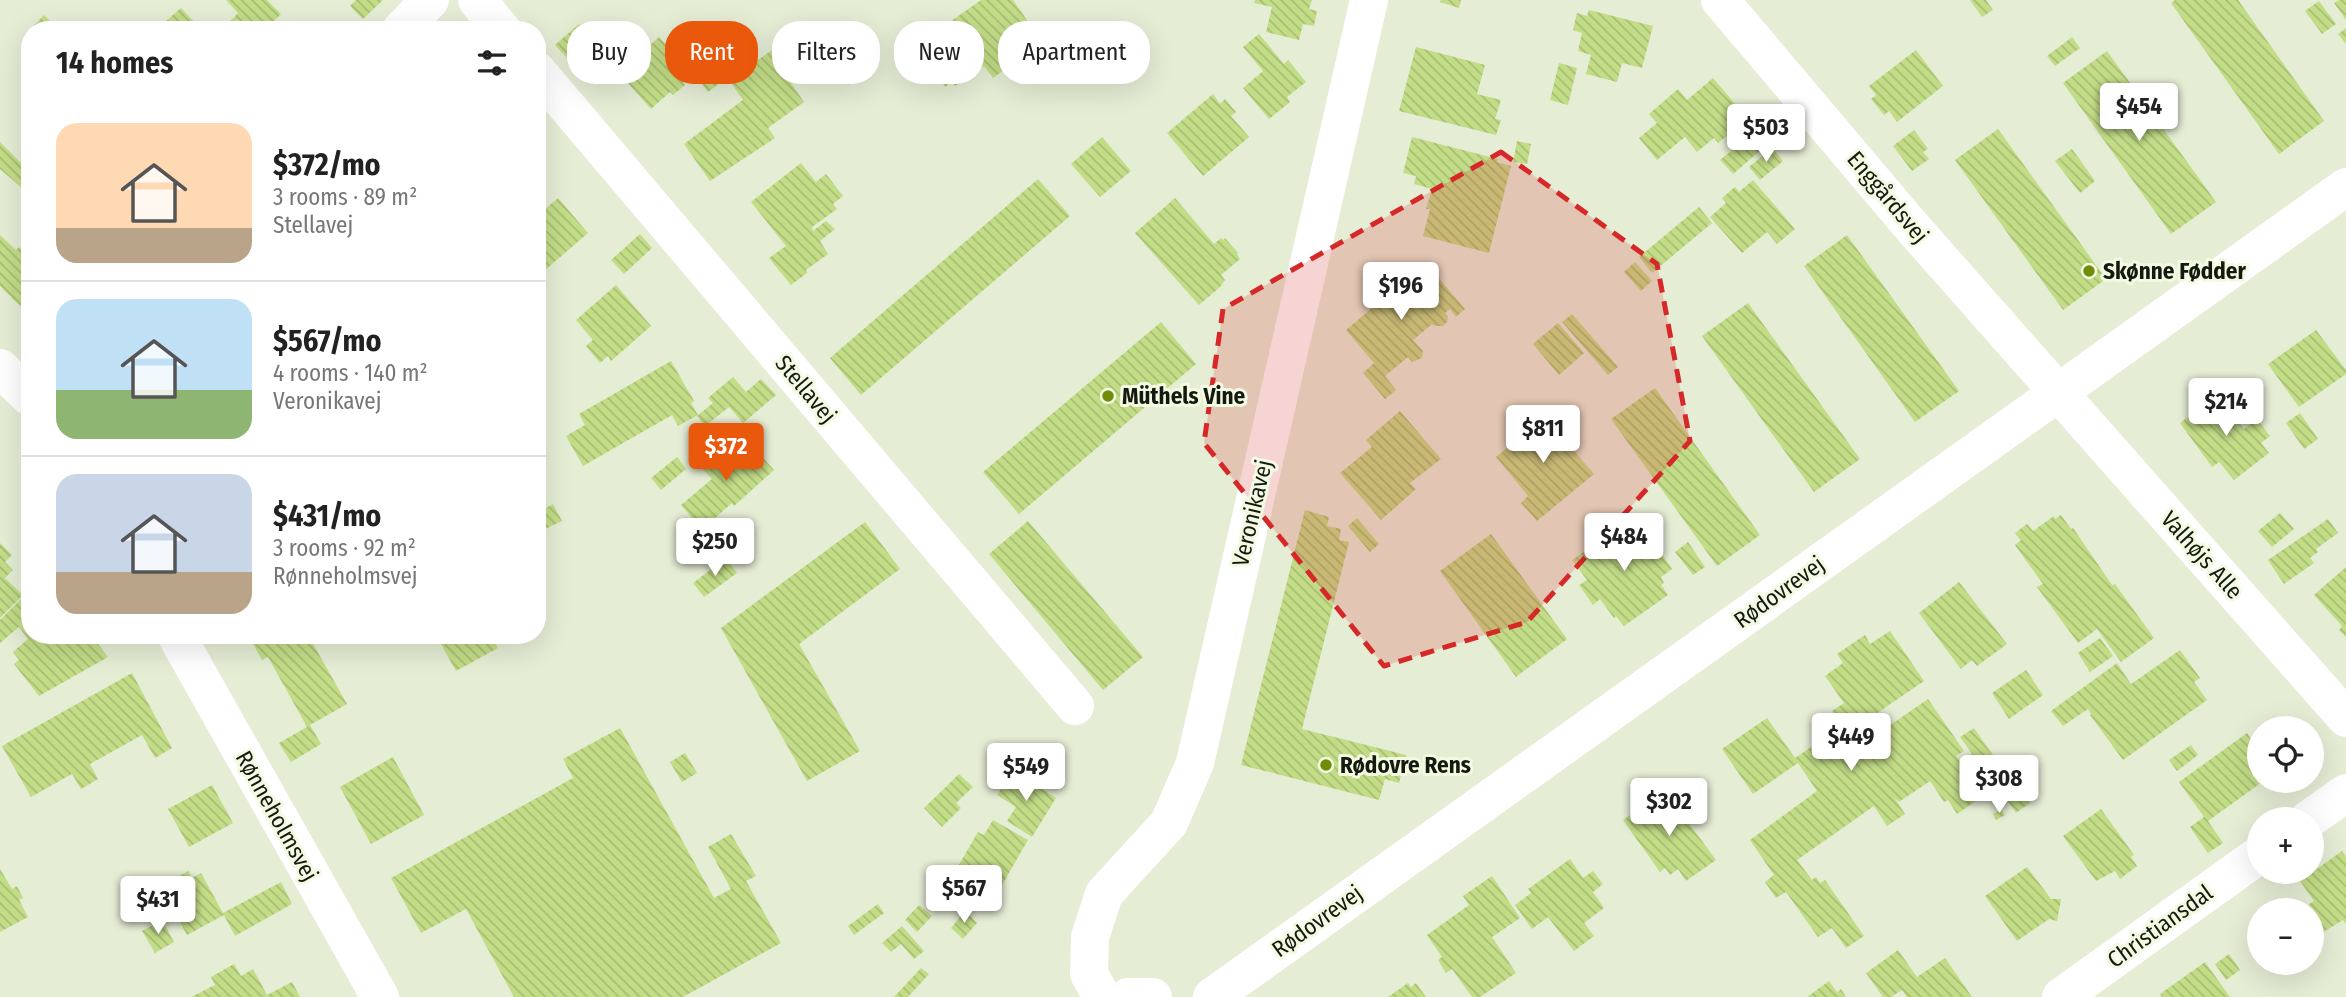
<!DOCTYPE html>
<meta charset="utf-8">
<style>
body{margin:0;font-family:"Fira Sans Condensed",sans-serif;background:#f6f6f6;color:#222;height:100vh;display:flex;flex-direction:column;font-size:26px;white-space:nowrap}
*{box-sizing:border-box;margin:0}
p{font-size:23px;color:#767676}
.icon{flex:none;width:38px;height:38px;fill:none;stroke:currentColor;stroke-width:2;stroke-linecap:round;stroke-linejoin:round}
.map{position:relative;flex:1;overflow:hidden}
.details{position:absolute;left:21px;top:21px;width:525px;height:623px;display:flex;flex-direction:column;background:#fff;border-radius:28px;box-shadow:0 7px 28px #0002}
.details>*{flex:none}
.guide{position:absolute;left:567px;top:21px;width:665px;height:63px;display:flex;gap:14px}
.buttons{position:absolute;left:2247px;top:716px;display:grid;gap:14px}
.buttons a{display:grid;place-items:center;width:77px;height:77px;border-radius:50%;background:#fff;box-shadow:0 7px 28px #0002;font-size:35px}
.price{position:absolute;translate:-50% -60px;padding:0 16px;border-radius:7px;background:#fff;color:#222;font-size:23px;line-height:46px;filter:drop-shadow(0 2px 4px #0008)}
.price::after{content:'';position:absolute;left:50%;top:42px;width:21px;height:16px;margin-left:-10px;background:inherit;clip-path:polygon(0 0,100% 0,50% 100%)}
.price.selected{background:#ea580c;color:#fff}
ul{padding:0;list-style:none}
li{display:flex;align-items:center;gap:21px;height:175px;padding:0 35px}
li+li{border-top:2px solid #e0e0e0}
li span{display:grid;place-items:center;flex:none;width:196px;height:140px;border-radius:21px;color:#555}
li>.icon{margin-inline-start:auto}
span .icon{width:84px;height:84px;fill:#fffc;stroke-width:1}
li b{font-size:30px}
h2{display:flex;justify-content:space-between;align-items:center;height:84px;padding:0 35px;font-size:30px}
.tag{padding:0 24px;border-radius:28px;background:#fff;box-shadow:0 7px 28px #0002;font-size:24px;line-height:63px}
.tag.selected{background:#ea580c;color:#fff}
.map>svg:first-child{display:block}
</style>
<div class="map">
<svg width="2346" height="997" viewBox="0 0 2346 997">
<defs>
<pattern id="building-back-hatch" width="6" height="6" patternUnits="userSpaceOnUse" patternTransform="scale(1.75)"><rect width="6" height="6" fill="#c3dd87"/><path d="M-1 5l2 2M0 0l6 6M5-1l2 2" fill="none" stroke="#a7bd74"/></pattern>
</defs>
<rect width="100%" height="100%" fill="#e5edd5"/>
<g fill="url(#building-back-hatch)">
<polygon points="226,0 267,0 281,14 265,30 222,30 238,13"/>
<polygon points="356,0 383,0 363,19 350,6"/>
<polygon points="981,0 1013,0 1033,29 1009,47 1018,60 993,78 984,66 955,86 952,82 945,87 935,72 941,68 923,41"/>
<polygon points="1255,0 1312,0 1309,9 1317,11 1314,26 1303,24 1299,40 1266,32 1272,7 1254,3"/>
<polygon points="1441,0 1461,0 1459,8 1440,2"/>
<polygon points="1970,0 1986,0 1993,10 1982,17"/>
<polygon points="2175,0 2238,0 2324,121 2279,154 2171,3"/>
<polygon points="2339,0 2346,0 2346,20 2334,3"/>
<polygon points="2319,1 2336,24 2322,34 2305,11"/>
<polygon points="181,8 202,30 174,30 166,21"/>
<polygon points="1589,10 1653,26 1642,68 1622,63 1617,82 1586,74 1591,55 1578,51 1582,33 1573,30 1577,13 1587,16"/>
<polygon points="44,15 59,30 30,30 30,40 25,35"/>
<polygon points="579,24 595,41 571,62 555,45"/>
<polygon points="2346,28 2346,44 2338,34"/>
<polygon points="801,30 818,55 803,65 794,54 778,64 804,102 768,128 775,138 710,181 684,144 743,100 729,80"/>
<polygon points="1259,34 1284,64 1288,60 1306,82 1287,97 1290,102 1269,119 1243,88 1263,71 1243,47"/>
<polygon points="659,37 692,73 683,82 685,85 673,95 670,92 651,109 619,73"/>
<polygon points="2072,37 2080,48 2055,66 2047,56"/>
<polygon points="1416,47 1485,65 1477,94 1501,100 1495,119 1501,120 1496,135 1399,111"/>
<polygon points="1916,50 1943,86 1897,122 1889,111 1884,115 1871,99 1876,95 1869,86"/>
<polygon points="2107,51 2216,202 2171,234 2063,83"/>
<polygon points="1559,63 1577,68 1568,105 1550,100"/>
<polygon points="707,65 721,82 708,92 695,75"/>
<polygon points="1713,78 1748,119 1718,143 1714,138 1697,152 1685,137 1657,160 1639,138 1657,123 1649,114 1678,89 1687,100"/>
<polygon points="1213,94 1220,104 1225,99 1236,112 1231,116 1249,137 1203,176 1167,133"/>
<polygon points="1778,112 1790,125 1733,174 1720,160"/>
<polygon points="1998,129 2106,279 2063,310 1955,160"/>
<polygon points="1914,130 1928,149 1923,152 1929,159 1912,171 1893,146"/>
<polygon points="1102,137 1131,171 1100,197 1071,164"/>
<polygon points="1412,137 1498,159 1497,162 1511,166 1489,253 1423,236 1430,209 1426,209 1432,189 1414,184 1416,176 1403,173"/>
<polygon points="1517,141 1531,144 1527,164 1513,162"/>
<polygon points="0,142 30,172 30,195 0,169"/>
<polygon points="1772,148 1783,161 1760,180 1749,167"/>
<polygon points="2072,149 2095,181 2080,193 2055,161"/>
<polygon points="801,163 816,182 826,174 843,196 833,204 837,209 812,227 813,231 826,221 835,229 820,241 828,254 806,270 807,273 791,285 769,258 786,246 751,202"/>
<polygon points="1038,179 1070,216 861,395 830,358"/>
<polygon points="1753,180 1795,229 1777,244 1767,232 1742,253 1710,217 1726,203 1722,198 1735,187 1739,192"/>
<polygon points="558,198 588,233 537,277 537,216"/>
<polygon points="1175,198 1214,244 1221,238 1223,240 1225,238 1238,253 1237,254 1240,259 1221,275 1225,280 1220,287 1199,305 1135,233"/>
<polygon points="1699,207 1712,223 1652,273 1639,257"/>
<polygon points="640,234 652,248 624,274 611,260"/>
<polygon points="0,235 16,250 19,247 30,257 30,263 24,269 30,275 30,295 20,306 0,286"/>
<polygon points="1847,235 1959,391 1915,422 1804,266"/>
<polygon points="1635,262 1652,281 1641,291 1624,272"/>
<polygon points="1427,264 1465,309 1456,317 1450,309 1445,313 1448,316 1447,322 1443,326 1435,326 1432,324 1413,340 1423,351 1422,358 1412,362 1408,357 1385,376 1396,390 1385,399 1363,373 1374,363 1346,330 1378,303 1371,295 1404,267 1412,277"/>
<polygon points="616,285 651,326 611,361 608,356 600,363 586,346 593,340 576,320"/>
<polygon points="1748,303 1860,459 1814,492 1702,336"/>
<polygon points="1572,314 1618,367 1608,375 1562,322"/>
<polygon points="1161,322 1196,364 1019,514 983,472"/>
<polygon points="1558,323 1584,353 1559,375 1533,344"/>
<polygon points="2316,330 2346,370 2346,374 2299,407 2268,364"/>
<polygon points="671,361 694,401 691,403 698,415 678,426 672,415 583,466 566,436 585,425 579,414"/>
<polygon points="733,377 746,392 761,379 776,395 743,423 729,407 705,426 697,416 713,403 708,398"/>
<polygon points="1655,388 1760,535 1717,566 1611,419"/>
<polygon points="2217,395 2244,429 2257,419 2270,436 2261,443 2269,453 2234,480 2219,462 2212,467 2180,423"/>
<polygon points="1534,405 1594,474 1537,521 1521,503 1528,496 1496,457 1513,443"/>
<polygon points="1400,411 1441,459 1410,483 1416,489 1381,520 1340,473 1372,447 1366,440"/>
<polygon points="2300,413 2318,439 2304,449 2286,423"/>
<polygon points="737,429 774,470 734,506 732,503 715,518 725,529 700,548 694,541 704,532 681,505 712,479 698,464"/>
<polygon points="677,457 686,469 661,490 651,478"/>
<polygon points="553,504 562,521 541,531 537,523 537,513"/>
<polygon points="1305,510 1329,517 1327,526 1341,529 1339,540 1349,542 1302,729 1406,755 1399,783 1385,779 1379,800 1241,765"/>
<polygon points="2280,513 2294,529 2272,547 2258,531"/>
<polygon points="2061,515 2071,529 2073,528 2112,585 2115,584 2154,638 2121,662 2097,629 2078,643 2037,587 2043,584 2015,545 2021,540 2015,533 2027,524 2033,531 2054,516 2055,519"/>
<polygon points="1357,518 1379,544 1370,552 1348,526"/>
<polygon points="1630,519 1646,541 1650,538 1672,569 1661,577 1664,583 1661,585 1668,595 1624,626 1616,616 1614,618 1600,599 1593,605 1579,585 1587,580 1572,560"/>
<polygon points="2328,519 2338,533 2316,549 2318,552 2310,558 2314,563 2284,584 2268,560"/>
<polygon points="1028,521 1143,657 1103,690 989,554"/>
<polygon points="865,522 900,569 799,644 860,751 807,781 721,628"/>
<polygon points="1491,534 1567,639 1516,677 1440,571"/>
<polygon points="1688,542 1705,567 1693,575 1675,552"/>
<polygon points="0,543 12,555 5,562 13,570 5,578 23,595 0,618"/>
<polygon points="726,558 737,573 704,597 693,583"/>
<polygon points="2346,567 2346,637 2339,630 2342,626 2314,595"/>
<polygon points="1959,582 2007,644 1977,666 1972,660 1961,669 1919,613"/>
<polygon points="30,590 30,635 91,635 108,657 39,696 14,664 19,660 13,652 28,639 19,627 0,643 0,620"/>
<polygon points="1890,631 1924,681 1873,716 1883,730 1928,699 1964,751 1956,756 1983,796 1957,814 1948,800 1944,802 1930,781 1899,802 1894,797 1905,814 1887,826 1874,806 1797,860 1812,880 1816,877 1820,883 1825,880 1864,936 1846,948 1832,928 1818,937 1786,892 1776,898 1765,882 1774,875 1750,840 1817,791 1798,763 1753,794 1722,749 1767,718 1795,758 1842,726 1832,711 1844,703 1825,676 1843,663 1837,654 1865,635 1870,644"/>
<polygon points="248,635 308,635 347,704 310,725 321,744 291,762 279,743 307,727 268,657 262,660"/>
<polygon points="389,635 405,635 406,638 394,644"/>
<polygon points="436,635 491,635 498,648 456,671"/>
<polygon points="2100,638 2113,656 2090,672 2078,653"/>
<polygon points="2180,650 2200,678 2194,682 2207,700 2123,760 2090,715 2091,714 2088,709 2063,726 2051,711 2117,663 2131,684"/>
<polygon points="2026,670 2043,695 2009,719 1992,693"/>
<polygon points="132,673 172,748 155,758 142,735 90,764 98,779 81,789 72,774 31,797 2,746"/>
<polygon points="620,728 714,898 731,889 708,847 731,834 756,876 746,881 781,943 683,997 514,997 466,909 421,933 391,878 573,778 563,759"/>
<polygon points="1974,728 2008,777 1995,786 1960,737"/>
<polygon points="2247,733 2259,751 2259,780 2265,780 2208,821 2223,843 2208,853 2190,827 2204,817 2179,782"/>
<polygon points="2191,745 2198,755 2177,771 2169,760"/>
<polygon points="685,753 697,773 682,782 670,762"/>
<polygon points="393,757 424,815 371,844 340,787"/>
<polygon points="1013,770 1056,798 1032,837 1007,821 1016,807 997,795"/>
<polygon points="959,774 973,787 956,803 961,808 942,827 924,808"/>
<polygon points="212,785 233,823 189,847 168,809"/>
<polygon points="2019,787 2030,803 2016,813 2005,797"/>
<polygon points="1665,791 1716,860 1686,881 1678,869 1670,875 1665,868 1660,872 1623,820"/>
<polygon points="2001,809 2005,815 1996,820 1993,814"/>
<polygon points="2101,809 2134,855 2131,857 2137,866 2120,879 2115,871 2096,881 2063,836"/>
<polygon points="993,820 1028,840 998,892 957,868 978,832 984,835"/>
<polygon points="2342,851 2346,857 2346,924 2343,920 2312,939 2312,910 2301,910 2314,901 2300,881"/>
<polygon points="1570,859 1583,878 1593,871 1603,884 1593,892 1604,908 1584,923 1594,936 1574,951 1548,917 1532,929 1515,905 1531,893 1528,889"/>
<polygon points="2027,867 2051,899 2061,899 2057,921 2049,919 2017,941 1985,896"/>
<polygon points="0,869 12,889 17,886 23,898 19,900 28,917 0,932"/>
<polygon points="188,871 192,878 201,873 223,913 281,882 292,904 235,936 224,915 187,935 165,894 168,892 164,885"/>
<polygon points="1492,876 1520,918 1492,937 1516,973 1480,997 1472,997 1452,969 1446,973 1438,960 1442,957 1427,935 1469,905 1463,896"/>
<polygon points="967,880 980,888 972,900 959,891"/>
<polygon points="943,883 954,897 939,909 928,896"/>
<polygon points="878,904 884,913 854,935 848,926"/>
<polygon points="919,905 932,916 917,932 905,920"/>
<polygon points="965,911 977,923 963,939 951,928"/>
<polygon points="162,920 174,942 155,953 142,931"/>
<polygon points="902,926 924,951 914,959 901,944 891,952 882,943"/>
<polygon points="1898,950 1917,977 1945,958 1972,997 1907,997 1902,990 1891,997 1883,997 1866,973"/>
<polygon points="2229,954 2240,970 2226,980 2215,964"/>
<polygon points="2205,962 2230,997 2162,997 2160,994"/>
<polygon points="234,964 241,976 253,969 267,995 292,982 300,997 191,997 215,985 211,977"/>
<polygon points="921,968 929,974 908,997 894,997"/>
<polygon points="1829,981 1837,992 1841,989 1846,997 1807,997"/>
<polygon points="1408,983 1411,987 1416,983 1426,997 1388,997"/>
</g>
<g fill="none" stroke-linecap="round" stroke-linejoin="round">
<g stroke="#fff" stroke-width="38">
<polyline points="477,0 502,30"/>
<polyline points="1720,0 1912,227 2346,718"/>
<polyline points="401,30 430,0"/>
<polyline points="537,71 1075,706"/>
<polyline points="0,368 30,397"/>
<polyline points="176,635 380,997"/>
<polyline points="2309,819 2346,793"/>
<polyline points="1102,997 1089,974 1090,937 1104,894 1169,823 1195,763 1369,0"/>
<polyline points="1128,997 1153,997"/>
<polyline points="1212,997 2346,187"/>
<polyline points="2061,997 2259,855"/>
</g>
</g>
<path fill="#d62828" fill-opacity="0.2" stroke="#d62828" stroke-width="5" stroke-dasharray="14 9" stroke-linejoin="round" d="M1501 152 1657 264 1690 441 1527 622 1384 666 1204 443 1223 309Z"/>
<g fill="#718d07" stroke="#f2fae2" stroke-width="2.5">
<circle cx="2089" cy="271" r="7"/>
<circle cx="1108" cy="396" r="7"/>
<circle cx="1326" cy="765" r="7"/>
</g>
<g text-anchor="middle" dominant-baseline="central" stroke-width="6" stroke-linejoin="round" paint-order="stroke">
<g font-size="23" fill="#161910" stroke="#f2fae2">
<text transform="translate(1888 197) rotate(50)">Enggårdsvej</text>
<text transform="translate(806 389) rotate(50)">Stellavej</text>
<text transform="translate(1252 513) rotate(-77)">Veronikavej</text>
<text transform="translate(2202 555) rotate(48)">Valhøjs Alle</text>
<text transform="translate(1779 592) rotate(-36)">Rødovrevej</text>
<text transform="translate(277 816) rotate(61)">Rønneholmsvej</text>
<text transform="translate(1317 921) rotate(-36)">Rødovrevej</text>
<text transform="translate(2160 926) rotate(-36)">Christiansdal</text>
</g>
<g font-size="23" font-weight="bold" fill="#161910" stroke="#f2fae2" text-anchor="start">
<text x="2103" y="271">Skønne Fødder</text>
<text x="1122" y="396">Müthels Vine</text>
<text x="1340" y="765">Rødovre Rens</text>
</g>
</g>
</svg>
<div class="buttons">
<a><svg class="icon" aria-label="locate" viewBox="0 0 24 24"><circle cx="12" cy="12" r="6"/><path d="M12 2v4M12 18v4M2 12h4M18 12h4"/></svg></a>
<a>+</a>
<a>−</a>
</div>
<b class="price" style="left:2139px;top:143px">$454</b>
<b class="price" style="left:1766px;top:164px">$503</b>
<b class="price" style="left:1401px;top:322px">$196</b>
<b class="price" style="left:2226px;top:438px">$214</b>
<b class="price" style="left:1543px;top:465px">$811</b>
<b class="price selected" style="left:726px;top:483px">$372</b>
<b class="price" style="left:1624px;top:573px">$484</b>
<b class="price" style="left:715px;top:578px">$250</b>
<b class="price" style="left:1851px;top:773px">$449</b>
<b class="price" style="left:1026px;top:803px">$549</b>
<b class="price" style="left:1999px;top:815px">$308</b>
<b class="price" style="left:1669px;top:838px">$302</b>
<b class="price" style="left:964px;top:925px">$567</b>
<b class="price" style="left:158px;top:936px">$431</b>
<div class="guide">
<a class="tag">Buy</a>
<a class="tag selected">Rent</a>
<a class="tag">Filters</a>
<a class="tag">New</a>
<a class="tag">Apartment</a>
</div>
<section class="details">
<h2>14 homes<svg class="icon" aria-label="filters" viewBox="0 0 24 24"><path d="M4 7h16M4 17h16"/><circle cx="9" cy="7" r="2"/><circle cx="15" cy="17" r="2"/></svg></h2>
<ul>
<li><span style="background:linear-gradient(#ffd9b3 75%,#b9a48a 0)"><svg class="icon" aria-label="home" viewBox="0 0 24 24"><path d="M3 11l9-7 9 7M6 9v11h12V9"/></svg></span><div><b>$372/mo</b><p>3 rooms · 89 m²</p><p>Stellavej</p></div></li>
<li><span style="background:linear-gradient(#bfe0f5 65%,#8fb573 0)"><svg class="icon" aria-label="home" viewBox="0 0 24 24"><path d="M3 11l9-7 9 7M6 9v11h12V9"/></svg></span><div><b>$567/mo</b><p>4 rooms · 140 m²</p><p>Veronikavej</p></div></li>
<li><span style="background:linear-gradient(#c9d6e8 70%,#b9a48a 0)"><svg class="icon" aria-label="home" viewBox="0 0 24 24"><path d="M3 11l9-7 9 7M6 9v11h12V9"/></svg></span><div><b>$431/mo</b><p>3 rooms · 92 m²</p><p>Rønneholmsvej</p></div></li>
</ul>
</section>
</div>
